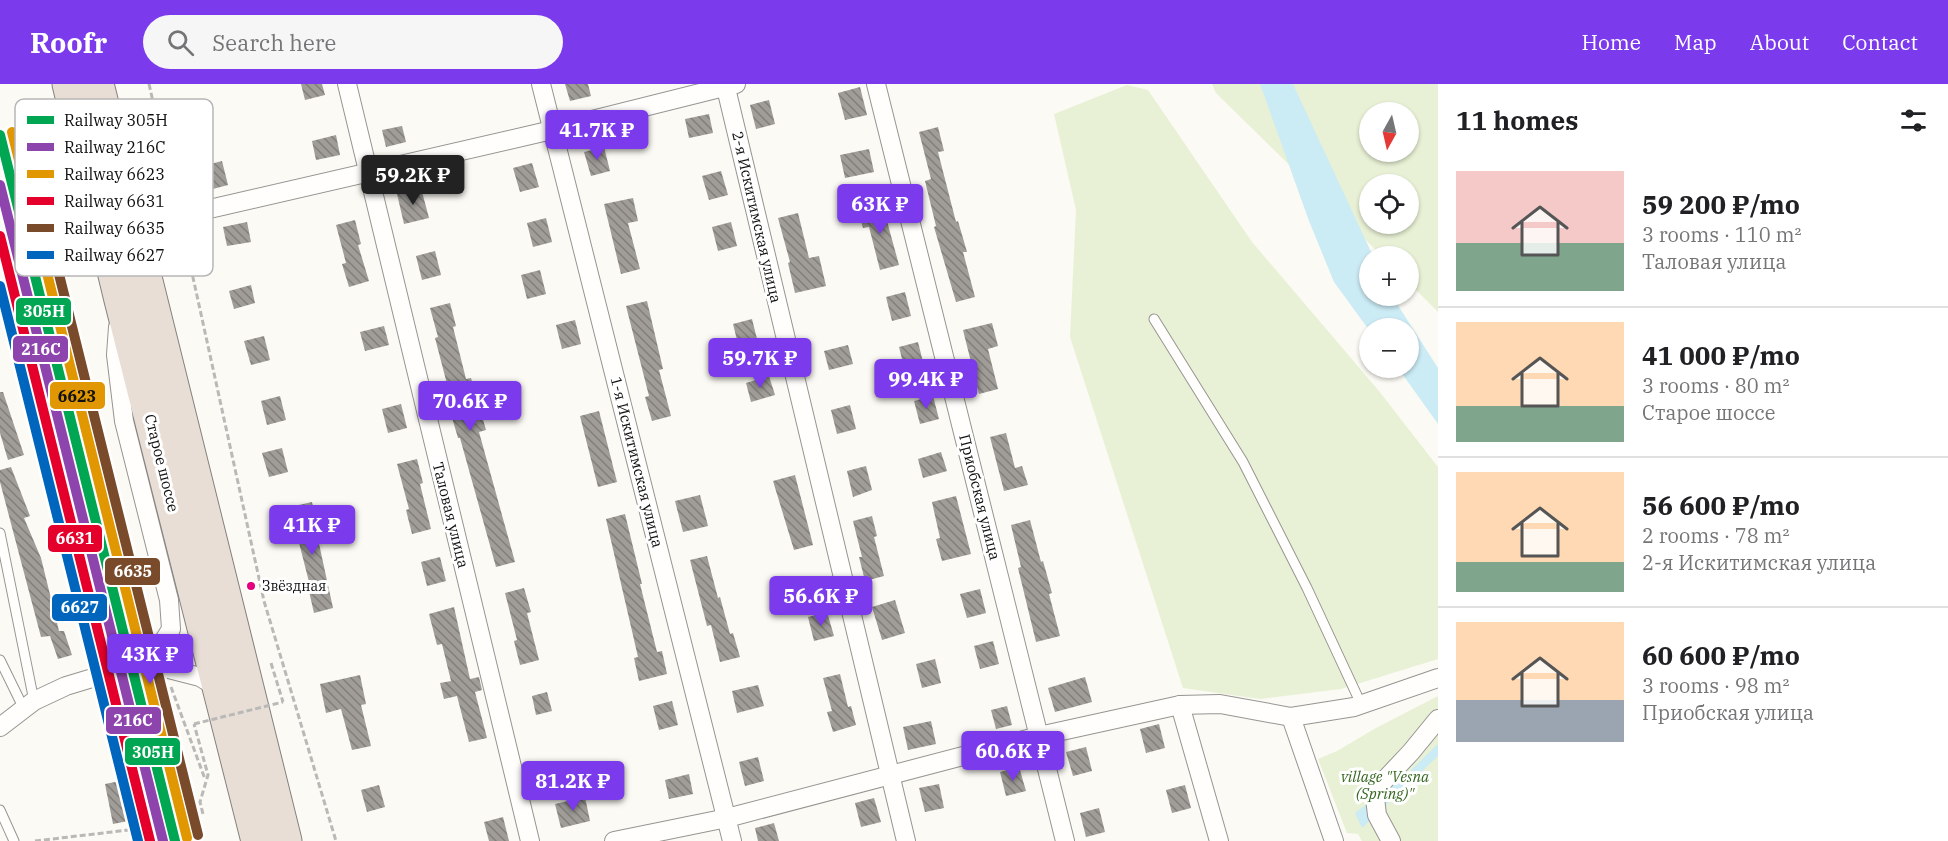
<!DOCTYPE html>
<meta charset="utf-8">
<style>
body{margin:0;font-family:"IBM Plex Serif",serif;background:#f6f6f6;color:#202124;height:100vh;display:flex;flex-direction:column;font-size:22px;white-space:nowrap}
*{box-sizing:border-box;margin:0}
p{font-size:20px;color:#757577}
.icon{flex:none;width:33px;height:33px;fill:none;stroke:currentColor;stroke-width:2;stroke-linecap:round;stroke-linejoin:round}
.map{position:relative;flex:1;overflow:hidden}
.details{display:flex;flex-direction:column;background:#fff;width:510px}
.details>*{flex:none}
.needle{width:39px;rotate:188deg}
.controls{position:absolute;left:1359px;top:18px;display:grid;gap:12px}
.controls a{display:grid;place-items:center;width:60px;height:60px;border-radius:50%;background:#fff;box-shadow:0 2px 4px #0004;font-size:30px}
.price{position:absolute;translate:-50% -51px;padding:0 14px;border-radius:6px;background:#7c3aed;color:#fff;font-size:20px;line-height:39px;filter:drop-shadow(0 2px 3px #0008)}
.price::after{content:'';position:absolute;left:50%;top:36px;width:18px;height:14px;margin-left:-9px;background:inherit;clip-path:polygon(0 0,100% 0,50% 100%)}
.price.selected{background:#222;color:#fff}
ul{padding:0;list-style:none}
li{display:flex;align-items:center;gap:18px;height:150px;padding:0 18px}
li+li{border-top:2px solid #e0e0e0}
li span{display:grid;place-items:center;flex:none;width:168px;height:120px;border-radius:0px;color:#555}
li>.icon{margin-inline-start:auto}
span .icon{width:72px;height:72px;fill:#fffc;stroke-width:1}
li b{font-size:26px}
h2{display:flex;justify-content:space-between;align-items:center;height:72px;padding:0 18px;font-size:26px}
header{display:flex;align-items:center;gap:36px;box-sizing:border-box;height:84px;padding:0 30px;background:#7c3aed;color:#fff}
header strong{font-size:28px}
nav{display:flex;gap:33px;margin-inline-start:auto;font-size:21px}
.search{width:420px;height:54px;background:#f6f6f6;display:flex;align-items:center;gap:15px;box-sizing:border-box;padding:0 21px;border-radius:33px;color:#757577;font-size:22px}
main{display:flex;flex:1;min-height:0}
.map>svg:first-child{display:block}
</style>
<header>
<strong>Roofr</strong>
<div class="search"><svg class="icon" aria-label="search" viewBox="0 0 24 24"><circle cx="10" cy="10" r="6"/><path d="M15 15l6 6"/></svg>Search here</div>
<nav><a>Home</a><a>Map</a><a>About</a><a>Contact</a></nav>
</header>
<main>
<div class="map">
<svg width="1438" height="757" viewBox="0 0 1438 757">
<defs>
<pattern id="building-back-hatch" width="6" height="6" patternUnits="userSpaceOnUse" patternTransform="scale(1.5)"><rect width="6" height="6" fill="#a09d99"/><path d="M-1 5l2 2M0 0l6 6M5-1l2 2" fill="none" stroke="#817e7b"/></pattern>
</defs>
<rect width="100%" height="100%" fill="#fcfaf4"/>
<g fill="#e8f1d5" fill-rule="evenodd">
<path d="M1212 0H1438V228L1409 199 1408 172H1382L1216 9ZM1370 28H1408V68H1370ZM1370 100H1408V140H1370Z"/>
<polygon points="1127,1 1148,6 1252,158 1379,307 1438,383 1438,575 1341,605 1260,615 1183,604 1070,253 1076,126 1054,30"/>
<polygon points="1438,612 1438,757 1362,757 1358,750 1347,749 1318,675 1337,667 1376,644"/>
</g>
<g fill="#cbebf5">
<polygon points="1260,0 1293,0 1373,172 1370,172 1370,212 1392,212 1438,284 1438,340 1398,284 1408,284 1408,244 1369,246 1334,198 1309,137"/>
<polygon points="1438,660 1438,672 1362,744 1355,729 1406,691"/>
</g>
<g fill="url(#building-back-hatch)">
<polygon points="301,0 322,0 325,11 305,16"/>
<polygon points="565,0 588,0 591,12 570,17"/>
<polygon points="860,3 867,31 845,36 838,9"/>
<polygon points="769,16 775,40 756,45 750,21"/>
<polygon points="709,30 713,49 689,54 685,35"/>
<polygon points="402,42 406,58 386,63 382,46"/>
<polygon points="938,43 944,67 938,68 956,138 958,137 967,168 963,168 975,213 956,218 934,143 936,142 925,97 931,95 919,48"/>
<polygon points="336,51 340,71 316,76 312,57"/>
<polygon points="604,63 610,87 591,92 584,68"/>
<polygon points="869,65 874,88 845,94 840,71"/>
<polygon points="222,77 228,101 209,106 203,82"/>
<polygon points="532,79 539,103 520,108 513,84"/>
<polygon points="721,87 728,111 709,116 702,92"/>
<polygon points="421,104 429,134 404,140 397,110"/>
<polygon points="633,114 638,137 628,139 640,185 621,190 604,120"/>
<polygon points="882,119 899,181 880,186 869,143 863,144 858,126"/>
<polygon points="798,129 809,174 819,172 826,202 795,209 788,179 790,178 778,134"/>
<polygon points="546,134 552,158 533,163 527,139"/>
<polygon points="355,136 361,160 358,161 369,197 349,203 342,180 346,179 336,141"/>
<polygon points="247,138 251,158 227,162 223,143"/>
<polygon points="731,138 737,162 718,167 712,143"/>
<polygon points="435,167 441,191 422,196 416,172"/>
<polygon points="540,186 546,210 527,215 521,191"/>
<polygon points="251,201 255,219 234,225 229,207"/>
<polygon points="905,208 911,232 892,237 886,213"/>
<polygon points="647,217 663,285 659,286 671,332 652,337 645,313 649,312 626,222"/>
<polygon points="450,219 456,242 453,243 466,295 471,294 486,346 479,348 515,478 496,483 460,354 458,354 448,320 444,321 438,302 447,300 435,254 438,253 430,224"/>
<polygon points="752,235 758,259 739,264 733,240"/>
<polygon points="575,236 581,260 562,265 556,241"/>
<polygon points="992,239 998,262 988,265 998,305 979,310 963,246"/>
<polygon points="384,242 389,261 365,267 360,248"/>
<polygon points="264,252 270,276 251,281 244,257"/>
<polygon points="918,258 924,282 905,287 899,263"/>
<polygon points="848,261 853,280 829,286 824,267"/>
<polygon points="769,292 775,311 751,318 746,299"/>
<polygon points="0,308 3,308 24,371 8,376 0,349"/>
<polygon points="280,312 286,336 267,341 261,317"/>
<polygon points="933,312 939,335 920,340 914,317"/>
<polygon points="401,320 407,344 388,349 382,325"/>
<polygon points="850,321 856,345 837,350 831,326"/>
<polygon points="599,327 617,398 598,403 580,332"/>
<polygon points="1006,349 1015,384 1022,382 1028,401 1004,407 990,353"/>
<polygon points="282,364 288,388 269,393 262,369"/>
<polygon points="941,368 947,387 923,394 918,375"/>
<polygon points="417,375 423,399 420,400 431,445 412,450 406,426 409,425 397,380"/>
<polygon points="866,382 872,406 853,413 847,387"/>
<polygon points="11,383 30,432 24,434 41,474 59,547 64,547 72,571 58,575 50,552 41,553 0,398 0,386"/>
<polygon points="795,391 813,461 794,466 773,397"/>
<polygon points="700,411 708,442 683,448 675,417"/>
<polygon points="956,412 971,470 942,477 936,455 940,454 932,418"/>
<polygon points="312,418 318,445 316,446 333,524 314,529 308,503 310,502 290,423"/>
<polygon points="625,430 642,500 640,500 657,568 662,567 667,590 639,597 634,574 638,573 606,435"/>
<polygon points="872,432 877,452 874,453 884,492 865,497 859,473 862,473 853,437"/>
<polygon points="1030,436 1041,478 1043,477 1052,509 1049,510 1060,552 1036,558 1018,484 1021,483 1011,441"/>
<polygon points="707,472 718,514 720,513 730,550 733,549 740,573 720,578 711,541 707,542 690,476"/>
<polygon points="440,473 446,497 427,502 421,478"/>
<polygon points="524,504 531,528 527,529 539,576 520,581 514,557 517,556 505,509"/>
<polygon points="980,505 986,529 967,534 960,510"/>
<polygon points="895,516 905,549 882,556 872,523"/>
<polygon points="454,523 470,595 479,593 482,606 475,608 487,654 469,658 457,612 444,615 440,599 451,597 442,560 437,561 429,530"/>
<polygon points="827,528 834,552 814,557 808,533"/>
<polygon points="993,557 999,580 980,585 974,562"/>
<polygon points="935,575 941,599 922,604 916,580"/>
<polygon points="840,590 848,623 851,622 856,641 833,648 827,628 832,627 823,594"/>
<polygon points="360,591 366,620 361,621 371,662 352,666 341,625 326,629 320,600"/>
<polygon points="1085,593 1092,618 1055,628 1048,604"/>
<polygon points="146,594 156,595 159,606 145,609 142,595"/>
<polygon points="758,601 764,622 737,629 732,607"/>
<polygon points="547,608 552,627 536,631 532,612"/>
<polygon points="672,617 678,641 659,646 653,622"/>
<polygon points="1007,622 1012,641 996,645 991,626"/>
<polygon points="931,637 936,660 908,666 903,643"/>
<polygon points="1159,640 1165,664 1146,669 1140,645"/>
<polygon points="1086,663 1092,687 1073,692 1066,668"/>
<polygon points="758,673 764,697 745,702 739,678"/>
<polygon points="1019,683 1026,707 1006,712 1000,688"/>
<polygon points="689,690 693,710 669,715 665,696"/>
<polygon points="120,697 128,737 113,740 105,700"/>
<polygon points="939,700 944,724 925,728 919,704"/>
<polygon points="379,701 385,723 367,728 361,706"/>
<polygon points="1185,701 1191,724 1172,729 1166,706"/>
<polygon points="585,713 590,737 561,744 555,720"/>
<polygon points="874,714 881,738 861,743 855,719"/>
<polygon points="1099,724 1105,748 1086,753 1080,729"/>
<polygon points="503,733 509,757 489,757 484,738"/>
<polygon points="774,739 779,757 758,757 755,744"/>
</g>
<g fill="none" stroke-linecap="round" stroke-linejoin="round">
<defs>
<g id="lane">
<polyline points="1154,235 1243,378 1307,504 1361,620"/>
<polyline points="0,449 34,617"/>
<polyline points="0,576 24,625"/>
<polyline points="0,726 14,757"/>
</g>
<g id="street">
<polyline points="347,0 530,757"/>
<polyline points="541,0 732,757"/>
<polyline points="725,0 906,757"/>
<polyline points="876,0 1065,757"/>
<polyline points="179,132 552,46 736,0"/>
<polyline points="118,243 116,271 124,337 169,516 171,545 158,566 138,581"/>
<polyline points="1180,621 1219,757"/>
<polyline points="1291,633 1334,757"/>
<polyline points="0,643 34,617 66,602 132,582 165,584 200,593 218,604"/>
<polyline points="614,757 727,734 1039,652 1180,621 1220,620 1291,633 1354,623 1438,594"/>
<polyline points="1391,757 1377,731 1375,714 1378,703 1411,668 1438,635"/>
</g>
<g id="highway">
<polyline points="69,0 121,216 258,757"/>
<polyline points="97,0 285,757"/>
</g>
</defs>
<use href="#lane" stroke="#969592" stroke-width="11"/>
<use href="#street" stroke="#969592" stroke-width="20"/>
<use href="#highway" stroke="#83827f" stroke-width="35"/>
<g stroke="#b9b9b8" stroke-width="3" stroke-dasharray="6 3" stroke-linecap="butt">
<polyline points="149,0 175,115"/>
<polyline points="183,148 264,517 336,757"/>
<polyline points="271,579 283,618"/>
<polyline points="171,603 205,695"/>
<polyline points="35,757 137,745 160,736 203,730 200,718 208,691 194,640"/>
</g>
<use href="#lane" stroke="#fffefd" stroke-width="9"/>
<use href="#street" stroke="#fffefd" stroke-width="18"/>
<use href="#highway" stroke="#e9ded6" stroke-width="33"/>
<polyline stroke="#b9b9b8" stroke-width="3" stroke-dasharray="6 3" stroke-linecap="butt" points="194,640 283,618"/>
<defs>
<polyline id="rail-1" points="0,51 175,757"/>
<polyline id="rail-2" points="0,101 163,757"/>
<polyline id="rail-3" points="12,48 187,754"/>
<polyline id="rail-4" points="0,152 150,757"/>
<polyline id="rail-5" points="23,45 198,751"/>
<polyline id="rail-6" points="0,202 138,757"/>
</defs>
<use href="#rail-1" stroke="#fff" stroke-width="15"/>
<use href="#rail-2" stroke="#fff" stroke-width="15"/>
<use href="#rail-3" stroke="#fff" stroke-width="15"/>
<use href="#rail-4" stroke="#fff" stroke-width="15"/>
<use href="#rail-5" stroke="#fff" stroke-width="15"/>
<use href="#rail-6" stroke="#fff" stroke-width="15"/>
<use href="#rail-1" stroke="#00a651" stroke-width="10"/>
<use href="#rail-2" stroke="#8e44ad" stroke-width="10"/>
<use href="#rail-3" stroke="#e09702" stroke-width="10"/>
<use href="#rail-4" stroke="#e4002b" stroke-width="10"/>
<use href="#rail-5" stroke="#7a4b2a" stroke-width="10"/>
<use href="#rail-6" stroke="#0065bd" stroke-width="10"/>
</g>
<circle fill="#e5007d" stroke="#fff" stroke-width="2" cx="251" cy="502" r="5"/>
<g text-anchor="middle" dominant-baseline="central" stroke-width="6" stroke-linejoin="round" paint-order="stroke">
<g font-size="14" fill="#0f0f0f" stroke="#fff" text-anchor="start">
<text x="262" y="502">Звёздная</text>
</g>
<g font-size="15" fill="#0f0f0f" stroke="#fff">
<text transform="translate(757 133) rotate(77)">2-я Искитимская улица</text>
<text transform="translate(637 378) rotate(76)">1-я Искитимская улица</text>
<text transform="translate(162 379) rotate(76)">Старое шоссе</text>
<text transform="translate(980 413) rotate(76)">Приобская улица</text>
<text transform="translate(451 431) rotate(76)">Таловая улица</text>
</g>
<g font-size="15" font-style="italic" fill="#35671f" stroke="#fff">
<text x="1385" y="692">village "Vesna<tspan x="1385" dy="17">(Spring)"</tspan></text>
</g>
</g>
<rect x="15" y="15" width="198" height="177" rx="9" fill="#fff" stroke="#b7b7b7" stroke-width="1.5"/>
<rect x="27" y="32" width="27" height="8" fill="#00a651"/>
<rect x="27" y="59" width="27" height="8" fill="#8e44ad"/>
<rect x="27" y="86" width="27" height="8" fill="#e09702"/>
<rect x="27" y="113" width="27" height="8" fill="#e4002b"/>
<rect x="27" y="140" width="27" height="8" fill="#7a4b2a"/>
<rect x="27" y="167" width="27" height="8" fill="#0065bd"/>
<g font-size="16" fill="#0f0f0f">
<text x="64" y="42">Railway 305Н</text>
<text x="64" y="69">Railway 216С</text>
<text x="64" y="96">Railway 6623</text>
<text x="64" y="123">Railway 6631</text>
<text x="64" y="150">Railway 6635</text>
<text x="64" y="177">Railway 6627</text>
</g>
<g stroke="#fff" stroke-width="2">
<rect x="15" y="213" width="57" height="29" rx="6" fill="#00a651"/>
<rect x="12" y="251" width="57" height="28" rx="6" fill="#8e44ad"/>
<rect x="49" y="297" width="57" height="29" rx="6" fill="#e09702"/>
<rect x="47" y="440" width="56" height="29" rx="6" fill="#e4002b"/>
<rect x="104" y="473" width="57" height="29" rx="6" fill="#7a4b2a"/>
<rect x="51" y="509" width="57" height="29" rx="6" fill="#0065bd"/>
<rect x="105" y="622" width="57" height="29" rx="6" fill="#8e44ad"/>
<rect x="124" y="653" width="57" height="29" rx="6" fill="#00a651"/>
</g>
<g font-size="16" text-anchor="middle" font-weight="bold" fill="#fff">
<text x="44" y="233">305Н</text>
<text x="41" y="271">216С</text>
<text x="75" y="460">6631</text>
<text x="133" y="493">6635</text>
<text x="80" y="529">6627</text>
<text x="133" y="642">216С</text>
<text x="153" y="674">305Н</text>
</g>
<g font-size="16" text-anchor="middle" font-weight="bold" fill="#111">
<text x="77" y="318">6623</text>
</g>
</svg>
<div class="controls">
<a><svg class="needle" viewBox="-14 -14 28 28"><path d="M0-13l5 13h-10z" fill="#e53935"/><path d="M0 13l5-13h-10z" fill="#757577"/></svg></a>
<a><svg class="icon" aria-label="locate" viewBox="0 0 24 24"><circle cx="12" cy="12" r="6"/><path d="M12 2v4M12 18v4M2 12h4M18 12h4"/></svg></a>
<a>+</a>
<a>−</a>
</div>
<b class="price" style="left:597px;top:77px">41.7K ₽</b>
<b class="price selected" style="left:413px;top:122px">59.2K ₽</b>
<b class="price" style="left:880px;top:151px">63K ₽</b>
<b class="price" style="left:760px;top:305px">59.7K ₽</b>
<b class="price" style="left:926px;top:326px">99.4K ₽</b>
<b class="price" style="left:470px;top:348px">70.6K ₽</b>
<b class="price" style="left:312px;top:472px">41K ₽</b>
<b class="price" style="left:821px;top:543px">56.6K ₽</b>
<b class="price" style="left:150px;top:601px">43K ₽</b>
<b class="price" style="left:1013px;top:698px">60.6K ₽</b>
<b class="price" style="left:573px;top:728px">81.2K ₽</b>
</div>
<section class="details">
<h2>11 homes<svg class="icon" aria-label="filters" viewBox="0 0 24 24"><path d="M4 7h16M4 17h16"/><circle cx="9" cy="7" r="2"/><circle cx="15" cy="17" r="2"/></svg></h2>
<ul>
<li><span style="background:linear-gradient(#f6c9c9 60%,#7fa58c 0)"><svg class="icon" aria-label="home" viewBox="0 0 24 24"><path d="M3 11l9-7 9 7M6 9v11h12V9"/></svg></span><div><b>59 200 ₽/mo</b><p>3 rooms · 110 m²</p><p>Таловая улица</p></div></li>
<li><span style="background:linear-gradient(#ffd9b3 70%,#7fa58c 0)"><svg class="icon" aria-label="home" viewBox="0 0 24 24"><path d="M3 11l9-7 9 7M6 9v11h12V9"/></svg></span><div><b>41 000 ₽/mo</b><p>3 rooms · 80 m²</p><p>Старое шоссе</p></div></li>
<li><span style="background:linear-gradient(#ffd9b3 75%,#7fa58c 0)"><svg class="icon" aria-label="home" viewBox="0 0 24 24"><path d="M3 11l9-7 9 7M6 9v11h12V9"/></svg></span><div><b>56 600 ₽/mo</b><p>2 rooms · 78 m²</p><p>2-я Искитимская улица</p></div></li>
<li><span style="background:linear-gradient(#ffd9b3 65%,#9aa5b1 0)"><svg class="icon" aria-label="home" viewBox="0 0 24 24"><path d="M3 11l9-7 9 7M6 9v11h12V9"/></svg></span><div><b>60 600 ₽/mo</b><p>3 rooms · 98 m²</p><p>Приобская улица</p></div></li>
</ul>
</section>
</main>
